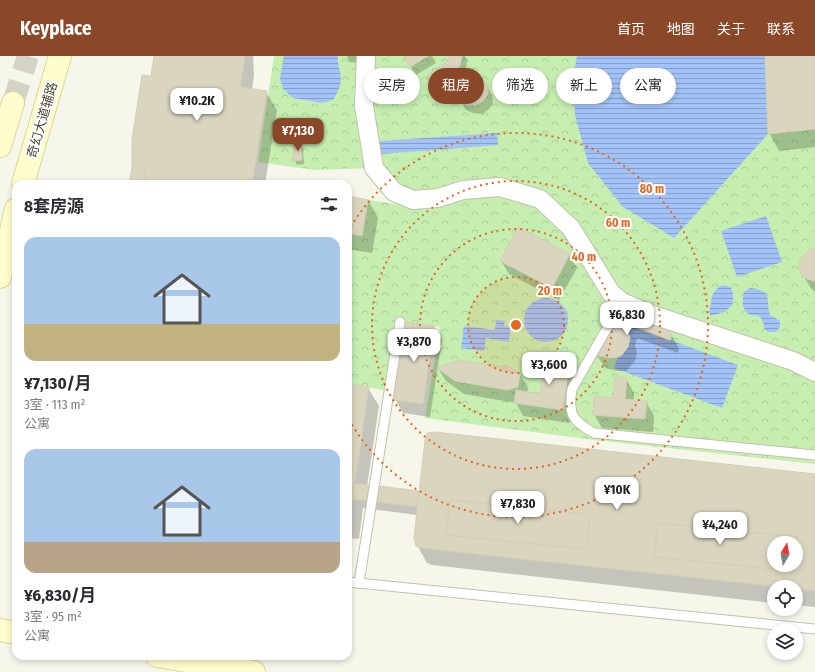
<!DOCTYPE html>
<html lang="zh">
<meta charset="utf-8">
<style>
body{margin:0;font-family:"Fira Sans Condensed","Noto Sans SC",sans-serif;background:#f2f2f3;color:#2b2b33;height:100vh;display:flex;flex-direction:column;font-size:15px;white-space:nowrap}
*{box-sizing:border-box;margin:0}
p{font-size:13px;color:#7c7c81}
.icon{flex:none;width:22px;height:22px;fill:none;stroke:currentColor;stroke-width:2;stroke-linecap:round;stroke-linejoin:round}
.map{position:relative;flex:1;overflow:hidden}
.panel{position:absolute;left:12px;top:124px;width:340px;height:480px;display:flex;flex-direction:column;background:#fff;border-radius:12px;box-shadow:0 2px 6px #0003}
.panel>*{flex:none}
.banner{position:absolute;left:364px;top:12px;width:380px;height:36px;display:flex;gap:8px}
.needle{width:26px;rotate:10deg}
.tools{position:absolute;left:767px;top:480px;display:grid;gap:8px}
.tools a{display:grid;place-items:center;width:36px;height:36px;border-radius:50%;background:#fff;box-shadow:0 2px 6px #0003;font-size:20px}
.price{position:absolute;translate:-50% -34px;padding:0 9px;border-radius:8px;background:#fff;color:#222;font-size:13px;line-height:26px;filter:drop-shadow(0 1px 2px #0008)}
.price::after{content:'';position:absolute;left:50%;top:24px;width:12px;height:9px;margin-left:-6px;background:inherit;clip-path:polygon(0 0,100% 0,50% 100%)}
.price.current{background:#8a4828;color:#fff}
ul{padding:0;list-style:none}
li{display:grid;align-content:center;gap:8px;height:212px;padding:0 12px}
li span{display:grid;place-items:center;height:124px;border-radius:12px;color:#555}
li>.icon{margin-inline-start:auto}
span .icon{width:72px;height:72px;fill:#fffc;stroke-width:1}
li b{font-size:17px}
h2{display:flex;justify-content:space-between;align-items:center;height:48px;padding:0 12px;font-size:17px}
.chip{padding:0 14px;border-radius:18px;background:#fff;box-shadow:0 2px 6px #0003;font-size:14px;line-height:36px}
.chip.current{background:#8a4828;color:#fff}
header{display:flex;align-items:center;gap:24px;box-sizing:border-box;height:56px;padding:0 20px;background:#8a4828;color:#fff}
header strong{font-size:19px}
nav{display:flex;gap:22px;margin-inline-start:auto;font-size:14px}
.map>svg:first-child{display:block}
</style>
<header>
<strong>Keyplace</strong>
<nav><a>首页</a><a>地图</a><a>关于</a><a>联系</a></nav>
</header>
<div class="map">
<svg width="815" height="616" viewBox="0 0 815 616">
<defs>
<pattern id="park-crowns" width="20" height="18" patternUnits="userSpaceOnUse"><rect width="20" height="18" fill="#c6eeb0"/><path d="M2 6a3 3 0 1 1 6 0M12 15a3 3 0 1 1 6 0" fill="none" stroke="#acce98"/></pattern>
<pattern id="water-rules" width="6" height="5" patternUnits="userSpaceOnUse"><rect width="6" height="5" fill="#a3c3f8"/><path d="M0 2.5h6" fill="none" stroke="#87a0ca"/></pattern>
</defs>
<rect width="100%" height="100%" fill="#f7f6eb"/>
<polygon fill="url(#park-crowns)" points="274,0 815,0 815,408 594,384 425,362 440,271 406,266 400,266 389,335 348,328 348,177 362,179 368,144 432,153 413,144 374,112 314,114 258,106"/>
<g fill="url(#water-rules)">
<path d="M284 0H338C337 6 339 10 340 16 343 26 338 36 333 44L322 47 293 42 283 33 280 22Z"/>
<polygon points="577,0 765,0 768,78 674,182 623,151 588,107 575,59 573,21"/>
<polygon points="497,77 498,89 381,98 380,85"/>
<polygon points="766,160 782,206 737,221 721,175"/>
<path d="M722 229 731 231C738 251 728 255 711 260L709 256C713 243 709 237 722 229Z"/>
<path d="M750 232C774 235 765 242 770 259L780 265V271L776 276H770L765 274C764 269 763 264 760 261 756 258 754 260 751 259 741 255 742 244 744 236Z"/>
<circle cx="546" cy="264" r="22"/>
<polygon points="496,264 505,265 504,270 511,271 509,286 486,282 484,295 461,292 464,270 495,274"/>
<polygon points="630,269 738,309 722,352 614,312"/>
</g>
<g fill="#0003" fill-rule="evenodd">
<polygon points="155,0 253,0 254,19 252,34 266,36 277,54 265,128 130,128"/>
<polygon points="347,0 359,0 358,7 349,6"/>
<polygon points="407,0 432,0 436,7 416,19 405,1"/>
<polygon points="450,0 465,0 467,4 465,20 439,37 428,20 449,6"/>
<polygon points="766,0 815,0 815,91 779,95 769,77"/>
<polygon points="486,29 492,39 493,48 488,54 482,58 473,57 466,54 461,45"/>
<polygon points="301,88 303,93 304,108 297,109 295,105"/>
<polygon points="348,141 368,144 378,162 372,197 348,193"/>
<polygon points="815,193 815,236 810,231 802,217"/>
<polygon points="569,198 577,212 559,244 509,218 501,205"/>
<polygon points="628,266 671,278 679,292 678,297 637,282 635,290 637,296 635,305 629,312 626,315 618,315 605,312 597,299"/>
<polygon points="434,271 442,284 430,361 403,357 395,343"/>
<polygon points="569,304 577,318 570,367 523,360 516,347 464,338 446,325 438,312 520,318 528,332 527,337 541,339"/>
<polygon points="626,323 634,337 634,345 646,346 654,360 653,376 602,372 594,358 614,343"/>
<path d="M348 329 368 332 379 350 367 430 420 436 815 419V551L796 549V531H774V547L432 509 427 507 417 489V459L363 452 359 483 348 482ZM774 487H796V509H774Z"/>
</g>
<g fill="#dad5bf" stroke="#d5cfb1" fill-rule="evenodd">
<polygon points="154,0 245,0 240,31 267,35 252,128 144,128 146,113 132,111 132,83 142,19 151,20"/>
<polygon points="405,0 428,0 410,11 404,1"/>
<polygon points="449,0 462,0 460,10 433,29 427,20 448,5"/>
<polygon points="765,0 815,0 815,73 768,78"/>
<polygon points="481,24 487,29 488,38 483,45 476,49 467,49 460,45 458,39 461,32 466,27"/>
<polygon points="301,87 302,104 294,105 293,88"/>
<polygon points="132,111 146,113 144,128 129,128"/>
<polygon points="348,140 368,144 362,180 348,177"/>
<polygon points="518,171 570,198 552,232 500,205"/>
<polygon points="815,192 815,225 807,223 801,218 799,207 802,201 809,194"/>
<polygon points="629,259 667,273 672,278 670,284 630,269 628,275 630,282 628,291 622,299 618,301 609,302 596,299 617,260 627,264"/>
<polygon points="406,266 434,270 423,348 394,344"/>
<polygon points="545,300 570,303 563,354 514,347 516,334 540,338"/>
<polygon points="458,304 512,312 520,318 518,331 507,334 455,325 437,312"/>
<polygon points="615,321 627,322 625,343 647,345 645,363 593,359 594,340 613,342"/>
<polygon points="348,328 369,331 349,466 348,466"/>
<path d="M435 376 815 418V535L796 533V531H780L421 492 416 490 414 481 425 384 427 377ZM450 444 590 459 587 493 446 479ZM658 467 798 481 795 515 654 501Z"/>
<polygon points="354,427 419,435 417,451 352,443"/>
<polygon points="450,444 590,459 587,493 446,479"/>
<polygon points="658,467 798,481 796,502 796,487 774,487 774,509 795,509 795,515 654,501"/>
</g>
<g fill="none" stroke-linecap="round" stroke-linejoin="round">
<polyline stroke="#d5d3c7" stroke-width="22" stroke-dasharray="22 11" stroke-linecap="butt" points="13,47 28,0"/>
<defs>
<g id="lane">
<path d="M622 246 572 333C568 358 572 365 594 377L815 399"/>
<polyline points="348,526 815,573"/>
<polyline points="359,527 400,266"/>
</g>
<polyline id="street" points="366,0 364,50 374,112 394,136 413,144 438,142 463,134 500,131 540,143 571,172 611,237 622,246 653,259 793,305 815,316"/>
<g id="secondary">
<polyline points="0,90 13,47"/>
<polyline points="23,128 60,0"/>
<polyline points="0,221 16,153"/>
<polyline points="0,574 16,577"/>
<polyline points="157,600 254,616"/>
</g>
</defs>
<use href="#lane" stroke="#c4c0ac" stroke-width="11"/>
<use href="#street" stroke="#c4c0ac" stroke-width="20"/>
<use href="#secondary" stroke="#dbd797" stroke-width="24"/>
<use href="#lane" stroke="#fff" stroke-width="9"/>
<use href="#street" stroke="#fff" stroke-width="18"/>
<use href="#secondary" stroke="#fffdcd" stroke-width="22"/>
</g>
<circle cx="516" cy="269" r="48" fill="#e4671e" fill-opacity=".12"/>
<g fill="none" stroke="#e4671e" stroke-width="2" stroke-dasharray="2 4">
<circle cx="516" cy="269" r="48"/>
<circle cx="516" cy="269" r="96"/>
<circle cx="516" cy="269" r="144"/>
<path d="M348 176A192 192 0 1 1 348 362"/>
</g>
<g text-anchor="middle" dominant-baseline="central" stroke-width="4" stroke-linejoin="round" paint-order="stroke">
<g font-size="13" fill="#4c4837" stroke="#fff">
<text transform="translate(42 64) rotate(-74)">奇幻大道辅路</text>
</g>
</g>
<circle cx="516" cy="269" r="6" fill="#e4671e" stroke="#fff" stroke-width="2"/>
<g font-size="12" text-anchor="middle" font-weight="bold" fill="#e4671e" stroke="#fff" stroke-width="4" stroke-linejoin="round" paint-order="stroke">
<text x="652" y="137">80 m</text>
<text x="618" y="171">60 m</text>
<text x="584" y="205">40 m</text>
<text x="550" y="239">20 m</text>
</g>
</svg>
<div class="tools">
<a><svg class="needle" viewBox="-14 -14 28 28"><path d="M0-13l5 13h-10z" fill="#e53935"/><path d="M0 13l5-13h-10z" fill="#7c7c81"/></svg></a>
<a><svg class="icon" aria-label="locate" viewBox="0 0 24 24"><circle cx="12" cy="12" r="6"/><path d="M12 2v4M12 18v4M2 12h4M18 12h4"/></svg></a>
<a><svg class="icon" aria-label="layers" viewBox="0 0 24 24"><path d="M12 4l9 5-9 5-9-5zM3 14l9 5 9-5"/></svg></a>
</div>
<b class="price" style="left:197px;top:66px">¥10.2K</b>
<b class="price current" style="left:298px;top:96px">¥7,130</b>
<b class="price" style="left:627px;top:280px">¥6,830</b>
<b class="price" style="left:414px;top:307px">¥3,870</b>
<b class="price" style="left:549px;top:330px">¥3,600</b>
<b class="price" style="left:617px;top:455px">¥10K</b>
<b class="price" style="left:518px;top:469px">¥7,830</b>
<b class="price" style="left:720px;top:490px">¥4,240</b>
<div class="banner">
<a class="chip">买房</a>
<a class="chip current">租房</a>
<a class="chip">筛选</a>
<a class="chip">新上</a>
<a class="chip">公寓</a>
</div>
<section class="panel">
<h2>8套房源<svg class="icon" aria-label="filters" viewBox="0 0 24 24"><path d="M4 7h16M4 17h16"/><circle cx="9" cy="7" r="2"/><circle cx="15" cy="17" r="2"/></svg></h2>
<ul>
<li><span style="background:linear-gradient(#a9c7e8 70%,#c2b280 0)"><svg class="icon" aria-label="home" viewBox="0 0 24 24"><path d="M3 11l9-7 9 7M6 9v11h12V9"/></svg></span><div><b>¥7,130/月</b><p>3室 · 113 m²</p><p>公寓</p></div></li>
<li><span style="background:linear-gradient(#a9c7e8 75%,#b9a48a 0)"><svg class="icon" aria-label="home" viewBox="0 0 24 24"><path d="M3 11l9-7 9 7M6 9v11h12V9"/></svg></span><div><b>¥6,830/月</b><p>3室 · 95 m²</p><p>公寓</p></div></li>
</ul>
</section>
</div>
